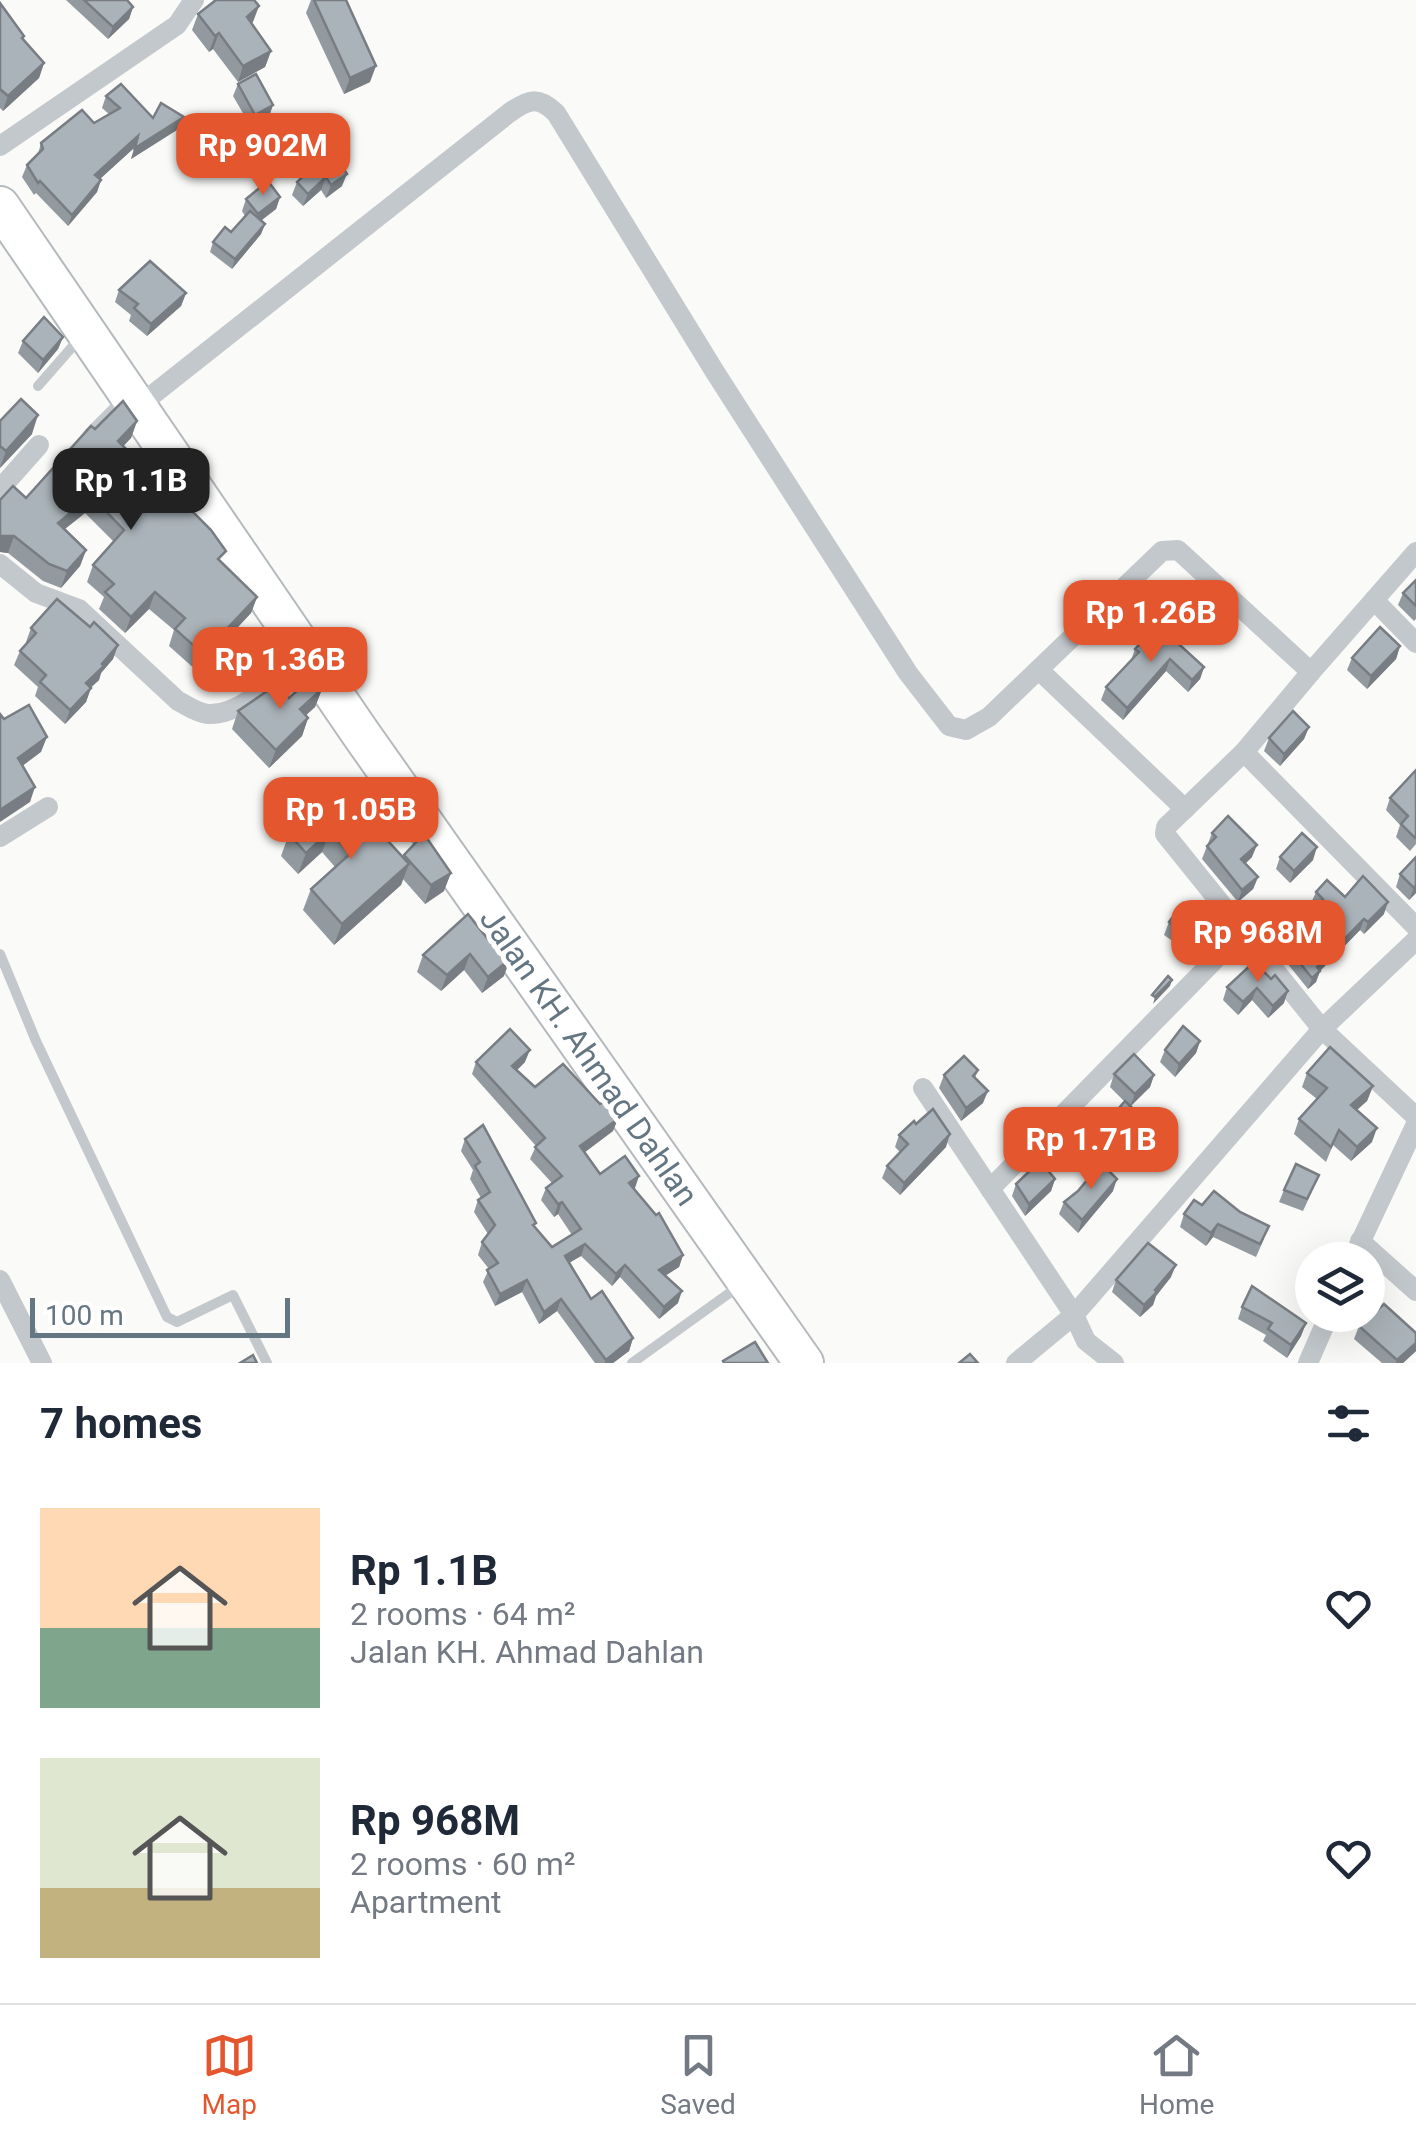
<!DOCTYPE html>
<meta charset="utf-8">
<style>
body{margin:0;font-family:Roboto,sans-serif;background:#f6f6f7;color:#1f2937;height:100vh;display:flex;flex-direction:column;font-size:38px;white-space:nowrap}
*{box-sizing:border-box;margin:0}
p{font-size:32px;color:#747a83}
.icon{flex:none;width:55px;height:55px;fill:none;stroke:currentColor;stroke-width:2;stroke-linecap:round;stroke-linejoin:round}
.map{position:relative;height:1363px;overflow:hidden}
.drawer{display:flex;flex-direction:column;background:#fff;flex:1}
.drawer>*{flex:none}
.buttons{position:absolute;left:1295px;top:1242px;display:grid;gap:20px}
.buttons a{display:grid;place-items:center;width:90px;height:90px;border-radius:50%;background:#fff;box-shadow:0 10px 40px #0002;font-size:50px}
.scale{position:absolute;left:30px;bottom:25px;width:260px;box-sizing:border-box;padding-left:10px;border:5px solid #657683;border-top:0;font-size:28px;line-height:35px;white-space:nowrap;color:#657683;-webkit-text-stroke:8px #fff;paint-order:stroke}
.price{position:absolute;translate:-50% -85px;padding:0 22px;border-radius:20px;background:#e4572e;color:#fff;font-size:32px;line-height:65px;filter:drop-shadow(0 2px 5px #0008)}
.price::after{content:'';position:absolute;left:50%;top:60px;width:30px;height:22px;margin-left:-15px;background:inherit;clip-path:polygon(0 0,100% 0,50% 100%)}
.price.on{background:#222;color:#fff}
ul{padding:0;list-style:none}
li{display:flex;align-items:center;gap:30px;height:250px;padding:0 40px}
li span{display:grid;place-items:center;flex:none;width:280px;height:200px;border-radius:0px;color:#555}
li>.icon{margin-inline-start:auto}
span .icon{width:120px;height:120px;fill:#fffc;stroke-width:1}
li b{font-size:42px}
h2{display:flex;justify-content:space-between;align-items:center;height:120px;padding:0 40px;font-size:42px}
.tabs{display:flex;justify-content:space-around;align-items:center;height:140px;border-top:2px solid #e0e1e3;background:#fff;font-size:28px;color:#747a83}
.tabs a{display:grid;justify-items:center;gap:5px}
.tabs .on{color:#e4572e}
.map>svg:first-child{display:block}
</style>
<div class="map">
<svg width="1416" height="1363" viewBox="0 0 1416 1363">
<rect width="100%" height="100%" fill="#fafaf8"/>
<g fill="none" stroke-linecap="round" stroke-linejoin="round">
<defs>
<polyline id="highway" points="0,206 361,734 804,1363"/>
</defs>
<use href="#highway" stroke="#b4b9bd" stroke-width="42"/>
<g stroke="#c3c8cc" stroke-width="10">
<polyline points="38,386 80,338"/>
<polyline points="89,433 123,399"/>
<polyline points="0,954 36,1041 167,1317 177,1322 233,1295 267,1363"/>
<polyline points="632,1363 742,1284"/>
</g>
<g stroke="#c3c8cc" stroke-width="20">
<polyline points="0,146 177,25 194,0"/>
<path d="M136 408 509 113C529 99 538 96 556 113L715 372 908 673 949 726 966 730 989 717 1162 551 1178 550 1311 672 1416 552"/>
<polyline points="0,489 39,445"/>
<path d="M0 564 36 593 79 609 178 701C188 706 197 713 208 714 244 716 280 673 305 652"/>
<polyline points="1374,600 1416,643"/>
<polyline points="1039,670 1185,809"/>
<polyline points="1311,672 1244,752 1166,827 1165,834 1322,1029 1416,1117"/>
<polyline points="1244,752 1416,927"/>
<polyline points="0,837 48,807"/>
<polyline points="923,1088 1074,1315 1086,1341 1114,1363"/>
<polyline points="990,1189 1243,931"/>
<polyline points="1360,1241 1416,1291"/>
<polyline points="1352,1260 1416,1124"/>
<polyline points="0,1280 42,1363"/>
<polyline points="1016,1363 1074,1315 1322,1029 1416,940"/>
<polyline points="1308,1363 1329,1315"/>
</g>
<use href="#highway" stroke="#fff" stroke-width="38"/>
</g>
<g fill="#929a9f">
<polygon points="66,0 127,0 133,7 129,19 108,39"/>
<polygon points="214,0 256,0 251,24 271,51 265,67 238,82 213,49 209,52 192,30 198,14"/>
<polygon points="311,0 346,0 370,82 344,94 306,13"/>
<polygon points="0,3 24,36 23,39 44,63 39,78 3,111 0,108"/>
<polygon points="238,84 269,117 251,127 233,96"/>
<polygon points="106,96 180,128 131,159 134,148 100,179 101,180 97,192 68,226 36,193 34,195 22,177 27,165 38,154 41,143 94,123 109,114 102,108"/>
<polygon points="307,150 342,186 326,198 321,190 303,206 292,195 297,182 308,172 302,163"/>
<polygon points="280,197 276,209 261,221 265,224 261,234 232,269 210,252 213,242 231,232 245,216 242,211 246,199"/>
<polygon points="119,290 186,293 181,306 147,336 129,321 131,315 115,302"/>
<polygon points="63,337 58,349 38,373 18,353 23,341"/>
<polygon points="0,421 32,434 0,468"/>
<polygon points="137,421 131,438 123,446 222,563 257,597 251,613 197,671 169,646 174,630 149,609 125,633 99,609 104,597 87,582 93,565 114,542 85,513 65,529 86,550 80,566 61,588 43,581 8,553 0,552 0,500 26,498 95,429"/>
<polygon points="1416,580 1416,619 1414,621 1398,605 1403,593"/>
<polygon points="90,627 118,645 113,659 101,673 99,680 91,687 86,702 65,724 35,696 38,687 14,665 20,651 27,643 26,642 31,628"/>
<polygon points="1400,646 1396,659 1367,689 1347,670 1352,658"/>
<polygon points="1135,649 1204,667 1200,679 1188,692 1166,671 1123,720 1101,700 1106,687 1131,660"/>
<polygon points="322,689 315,707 306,715 308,718 302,736 269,768 232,729 238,711"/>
<polygon points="1309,727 1304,739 1280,766 1264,751 1269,738"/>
<polygon points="1416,770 1416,844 1410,851 1396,837 1400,825 1386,810 1390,798"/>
<polygon points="312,828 370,835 403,858 404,855 444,891 425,904 403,879 401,885 334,945 303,910 311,889 335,867 322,852 298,874 281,856 289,834"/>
<polygon points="1212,833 1252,857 1245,864 1258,877 1253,889 1238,902 1202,859"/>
<polygon points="1280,857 1313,860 1290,883 1276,869"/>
<polygon points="1416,857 1416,893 1409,900 1396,887 1400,874"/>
<polygon points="1316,892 1345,897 1384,914 1364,934 1360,930 1320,971 1316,982 1308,989 1266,937 1270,926 1293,930 1316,907 1311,903"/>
<polygon points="468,914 504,976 482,993 464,970 441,991 417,972 423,955"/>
<polygon points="1207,920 1203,933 1188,952 1164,935 1169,922"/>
<polygon points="1254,962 1284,1003 1268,1018 1252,1000 1238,1015 1223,1000 1227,987"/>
<polygon points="1200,1041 1196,1053 1175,1077 1160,1062 1165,1050"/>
<polygon points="476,1062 525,1062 517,1070 535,1087 613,1131 584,1152 600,1174 635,1188 634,1189 683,1255 679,1267 665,1276 678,1303 659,1319 620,1277 612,1286 581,1256 569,1263 591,1299 633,1338 629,1351 613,1363 595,1363 557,1311 539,1324 522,1292 495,1306 483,1282 489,1269 478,1255 482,1242 488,1234 474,1212 478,1200 481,1198 470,1179 473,1170 461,1151 465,1139 536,1223 534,1226 552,1247 572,1235 558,1214 554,1217 541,1200 546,1188 552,1183 530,1159 536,1146 472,1074"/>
<polygon points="978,1070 975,1078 983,1103 961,1121 939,1088 944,1075"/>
<polygon points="1307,1073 1373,1086 1367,1101 1357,1110 1372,1142 1351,1161 1333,1145 1326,1162 1294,1134 1299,1119 1317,1099 1302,1087"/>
<polygon points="1114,1074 1154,1075 1150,1087 1130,1106 1161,1136 1157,1148 1143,1163 1131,1151 1127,1156 1110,1140 1107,1147 1094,1162 1069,1141 1073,1129 1104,1128 1107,1122 1124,1101 1110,1087"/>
<polygon points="916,1124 946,1147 900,1195 882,1178 887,1166 900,1152 895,1147 899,1135"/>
<polygon points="1055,1179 1051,1191 1025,1216 1012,1196 1016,1184"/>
<polygon points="1314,1187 1303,1211 1279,1202 1284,1190"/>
<polygon points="1113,1191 1078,1233 1059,1214 1064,1202"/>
<polygon points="1184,1214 1264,1239 1256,1257 1213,1237 1206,1246 1180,1227"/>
<polygon points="1171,1277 1156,1296 1153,1305 1140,1317 1112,1292 1116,1280"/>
<polygon points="1242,1307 1306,1323 1301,1336 1287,1358 1263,1341 1266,1335 1238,1319"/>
<polygon points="1359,1326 1416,1351 1403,1363 1382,1363 1354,1339"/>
</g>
<g fill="#777d82">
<polygon points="259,6 253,22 241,33 247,17"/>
<polygon points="133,7 129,19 108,39 113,27"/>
<polygon points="219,33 213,49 209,52 215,36"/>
<polygon points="271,51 265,67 238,82 243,66"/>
<polygon points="44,63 39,78 3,111 8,96"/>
<polygon points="376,66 370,82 344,94 350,78"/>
<polygon points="273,105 269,117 251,127 255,115"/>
<polygon points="184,117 180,128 131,159 135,148"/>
<polygon points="138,136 134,148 91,187 95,175"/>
<polygon points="347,174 342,186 326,198 331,185"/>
<polygon points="326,177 321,190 303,206 308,194"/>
<polygon points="101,180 97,192 68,226 72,215"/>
<polygon points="280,197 276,209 253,226 258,214"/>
<polygon points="265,224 261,234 232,269 235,259"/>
<polygon points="186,293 181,306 147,336 151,324"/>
<polygon points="63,337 58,349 38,373 43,360"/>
<polygon points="38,415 32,434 0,468 6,451"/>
<polygon points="137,421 131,438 112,458 118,441"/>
<polygon points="91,496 85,513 52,539 58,523"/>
<polygon points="0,536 14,536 8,553 0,552"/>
<polygon points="86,550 80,566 61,588 67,571"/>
<polygon points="155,592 149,609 125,633 131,617"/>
<polygon points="257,597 251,613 197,671 203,654"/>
<polygon points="118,645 113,659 101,673 99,680 81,697 86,683"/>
<polygon points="1400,646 1396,659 1367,689 1371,676"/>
<polygon points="1170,659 1166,671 1123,720 1127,708"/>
<polygon points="1204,667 1200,679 1188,692 1192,680"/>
<polygon points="91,688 86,702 65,724 70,710"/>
<polygon points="322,689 315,707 293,727 300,709"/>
<polygon points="308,718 302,736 269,768 276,750"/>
<polygon points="1309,727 1304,739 1280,766 1284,754"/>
<polygon points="47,737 41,752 13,773 18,758"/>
<polygon points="35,787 30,802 0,822 0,810"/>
<polygon points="330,831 322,852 298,874 306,853"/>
<polygon points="1257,845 1252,857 1236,872 1241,859"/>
<polygon points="1317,847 1313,860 1290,883 1294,871"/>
<polygon points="409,864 401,885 334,945 342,924"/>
<polygon points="451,873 444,891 425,904 431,885"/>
<polygon points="1258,877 1253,889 1238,902 1242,890"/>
<polygon points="1416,885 1416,893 1409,900 1414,888"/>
<polygon points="1388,902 1384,914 1364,934 1368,922"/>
<polygon points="1364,919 1360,930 1320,971 1316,982 1308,989 1317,967"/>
<polygon points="1207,920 1203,933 1188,952 1192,940"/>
<polygon points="470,954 464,970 441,991 447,975"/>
<polygon points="510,959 504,976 482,993 488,977"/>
<polygon points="1172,980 1170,986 1153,1004 1155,997"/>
<polygon points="1257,988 1252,1000 1238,1015 1243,1002"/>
<polygon points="1288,991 1284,1003 1268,1018 1273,1006"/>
<polygon points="1200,1041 1196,1053 1175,1077 1179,1064"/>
<polygon points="530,1050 525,1062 508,1079 512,1066"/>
<polygon points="1154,1075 1150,1087 1130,1107 1135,1094"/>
<polygon points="1373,1086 1367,1101 1345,1120 1351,1105"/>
<polygon points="988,1091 983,1103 961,1121 966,1108"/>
<polygon points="618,1119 613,1131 576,1159 580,1146"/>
<polygon points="1377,1128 1372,1142 1351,1161 1357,1147"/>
<polygon points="950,1134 946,1147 900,1195 904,1183"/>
<polygon points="1112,1134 1107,1147 1094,1162 1099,1149"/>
<polygon points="1161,1136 1157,1148 1143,1163 1147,1152"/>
<polygon points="639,1176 635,1188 625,1195 629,1183"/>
<polygon points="1055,1179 1051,1191 1025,1216 1029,1204"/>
<polygon points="1117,1179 1113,1191 1078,1233 1082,1220"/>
<polygon points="562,1202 558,1214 554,1217 558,1204"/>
<polygon points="1218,1224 1213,1237 1206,1246 1211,1233"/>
<polygon points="585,1244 581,1256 560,1268 565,1256"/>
<polygon points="683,1255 679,1267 655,1282 659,1270"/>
<polygon points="625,1265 620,1277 612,1286 616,1274"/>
<polygon points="1176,1265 1171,1277 1156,1296 1153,1305 1140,1317 1144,1305"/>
<polygon points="527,1280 522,1292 495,1306 500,1294"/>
<polygon points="682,1291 678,1303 659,1319 664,1307"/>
<polygon points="561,1299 557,1311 539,1324 544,1312"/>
<polygon points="1306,1323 1301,1336 1287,1358 1291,1345"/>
<polygon points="633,1338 629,1351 613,1363 605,1363 606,1360"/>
<polygon points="1416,1343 1416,1351 1403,1363 1396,1363 1397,1360"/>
</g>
<g fill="#aab3b9" stroke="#777d82" stroke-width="2.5">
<polygon points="84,0 127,0 133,7 113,27"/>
<polygon points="216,0 254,0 259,6 247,17 271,51 243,66 219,33 215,36 198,14"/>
<polygon points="314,0 346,0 376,66 350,78"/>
<polygon points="0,3 24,36 22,38 44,63 8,96 0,89"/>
<polygon points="256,74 273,105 255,115 238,84"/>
<polygon points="121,84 153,118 161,103 184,117 135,148 138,136 95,175 101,180 72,215 40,181 38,183 27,165 43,149 41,143 82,110 94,123 120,108 106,96"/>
<polygon points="323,139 347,174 331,185 326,177 308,194 297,182 316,164 307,150"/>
<polygon points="268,181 280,197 258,214 246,199"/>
<polygon points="250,211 265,224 235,259 213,242 225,227 231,232"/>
<polygon points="150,261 186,293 151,324 134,308 138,304 119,290"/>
<polygon points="44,317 63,337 43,360 23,341"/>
<polygon points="21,399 38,415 6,451 0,446 0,421"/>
<polygon points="123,401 137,421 118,441 145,468 147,466 211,530 226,551 218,559 257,597 203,654 175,629 185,618 155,592 131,617 105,592 114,584 93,565 124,530 91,496 58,523 86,550 67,571 49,564 14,536 0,536 0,500 13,486 26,498 91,426 95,429"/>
<polygon points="1416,580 1416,606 1403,593"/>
<polygon points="57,599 90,627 94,622 118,645 102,664 104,666 86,683 91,688 70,710 40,682 46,675 20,651 36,633 31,628"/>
<polygon points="1158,625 1204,667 1192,680 1170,659 1127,708 1106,687 1139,652 1135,649"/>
<polygon points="1380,627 1400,646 1371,676 1352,658"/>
<polygon points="313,676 322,689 300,709 308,718 276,750 238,711 276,685 289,698"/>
<polygon points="29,705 47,737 18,758 35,787 0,810 0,714 4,719"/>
<polygon points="1293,711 1309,727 1284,754 1269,738"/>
<polygon points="1416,770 1416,837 1415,838 1401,824 1408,816 1390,798"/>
<polygon points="342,802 370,835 377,829 409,864 342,924 311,889 350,854 330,831 306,853 289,834 305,820 312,828"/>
<polygon points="1228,816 1257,845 1241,859 1258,877 1242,890 1207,846 1216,837 1212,833"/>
<polygon points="1302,833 1317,847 1294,871 1280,857"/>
<polygon points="424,834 451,873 431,885 404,855"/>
<polygon points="1416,857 1416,885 1414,888 1400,874"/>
<polygon points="1363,876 1388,902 1368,922 1364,919 1317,967 1320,971 1312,978 1270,926 1283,916 1293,930 1323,899 1316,892 1327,880 1345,897"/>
<polygon points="1183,903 1207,920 1192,940 1169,922"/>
<polygon points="468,914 491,943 496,940 510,959 488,977 470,954 447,975 423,955"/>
<polygon points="1254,962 1271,979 1275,975 1288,991 1273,1006 1257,988 1243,1002 1227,987"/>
<polygon points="1168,976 1172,980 1155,997 1152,995"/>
<polygon points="1183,1026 1200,1041 1179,1064 1165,1050"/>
<polygon points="510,1029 530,1050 512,1066 535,1087 563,1064 600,1104 605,1101 618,1119 580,1146 600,1174 625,1156 639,1176 629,1183 656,1215 659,1213 683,1255 659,1270 682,1291 664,1307 625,1265 616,1274 585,1244 565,1256 591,1299 602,1291 633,1338 606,1360 561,1299 544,1312 527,1280 500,1294 487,1270 498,1263 482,1242 495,1225 478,1200 490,1192 475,1166 480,1162 465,1139 483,1125 536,1223 533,1225 552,1247 581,1229 562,1202 558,1204 546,1188 562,1176 535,1147 545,1138 476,1062"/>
<polygon points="1330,1047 1373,1086 1351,1105 1377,1128 1357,1147 1339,1130 1331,1147 1299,1119 1327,1088 1307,1073"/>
<polygon points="1134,1054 1154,1075 1135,1094 1114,1074"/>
<polygon points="964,1056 978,1070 973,1076 988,1091 966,1108 944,1075"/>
<polygon points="1125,1101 1161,1136 1147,1152 1135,1140 1131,1145 1107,1122"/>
<polygon points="933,1109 950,1134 904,1183 887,1166 908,1144 899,1135 914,1121 916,1124"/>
<polygon points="1087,1114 1112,1134 1099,1149 1073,1129"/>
<polygon points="1040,1161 1055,1179 1029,1204 1016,1184"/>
<polygon points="1101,1163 1117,1179 1082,1220 1064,1202 1078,1191"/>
<polygon points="1296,1164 1319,1175 1307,1199 1284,1190"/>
<polygon points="1214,1191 1240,1212 1269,1226 1260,1244 1218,1224 1211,1233 1184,1214 1194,1200 1202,1205"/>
<polygon points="1148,1243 1176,1265 1155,1290 1157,1292 1144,1305 1116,1280"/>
<polygon points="1252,1286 1306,1323 1291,1345 1268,1329 1272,1323 1242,1307"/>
<polygon points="1384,1304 1416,1333 1416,1343 1397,1360 1359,1326"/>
<polygon points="755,1342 768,1363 724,1363 723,1361"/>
<polygon points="970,1354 978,1363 959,1363"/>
<polygon points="253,1355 257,1363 240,1363"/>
</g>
<g text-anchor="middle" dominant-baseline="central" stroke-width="10" stroke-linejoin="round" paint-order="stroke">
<g font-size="32" fill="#657683" stroke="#fff">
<text transform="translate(589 1057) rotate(55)">Jalan KH. Ahmad Dahlan</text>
</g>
</g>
</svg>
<div class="buttons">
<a><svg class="icon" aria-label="layers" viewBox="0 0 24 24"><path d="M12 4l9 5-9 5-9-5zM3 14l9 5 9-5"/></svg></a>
</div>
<div class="scale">100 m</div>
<b class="price" style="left:263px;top:198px">Rp 902M</b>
<b class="price on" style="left:131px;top:533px">Rp 1.1B</b>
<b class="price" style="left:1151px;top:665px">Rp 1.26B</b>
<b class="price" style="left:280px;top:712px">Rp 1.36B</b>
<b class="price" style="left:351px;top:862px">Rp 1.05B</b>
<b class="price" style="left:1258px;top:985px">Rp 968M</b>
<b class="price" style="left:1091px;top:1192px">Rp 1.71B</b>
</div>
<section class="drawer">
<h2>7 homes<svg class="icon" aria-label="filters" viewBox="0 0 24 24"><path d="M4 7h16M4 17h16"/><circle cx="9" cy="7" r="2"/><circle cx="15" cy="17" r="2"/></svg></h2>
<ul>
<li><span style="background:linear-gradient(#ffd9b3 60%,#7fa58c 0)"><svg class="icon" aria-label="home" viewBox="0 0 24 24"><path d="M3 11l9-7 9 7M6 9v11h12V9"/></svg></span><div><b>Rp 1.1B</b><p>2 rooms · 64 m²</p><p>Jalan KH. Ahmad Dahlan</p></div><svg class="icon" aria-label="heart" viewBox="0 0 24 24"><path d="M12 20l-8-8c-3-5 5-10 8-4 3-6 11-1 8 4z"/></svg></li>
<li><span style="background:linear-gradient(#dfe7d0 65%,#c2b280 0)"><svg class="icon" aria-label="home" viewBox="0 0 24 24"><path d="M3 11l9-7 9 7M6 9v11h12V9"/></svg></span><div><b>Rp 968M</b><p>2 rooms · 60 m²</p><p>Apartment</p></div><svg class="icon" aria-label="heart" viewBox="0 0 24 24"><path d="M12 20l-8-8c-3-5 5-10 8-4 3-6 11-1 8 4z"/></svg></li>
</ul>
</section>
<nav class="tabs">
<a class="on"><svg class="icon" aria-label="map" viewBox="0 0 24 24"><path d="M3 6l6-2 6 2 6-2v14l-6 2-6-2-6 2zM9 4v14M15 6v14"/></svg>Map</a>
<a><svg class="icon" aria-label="saved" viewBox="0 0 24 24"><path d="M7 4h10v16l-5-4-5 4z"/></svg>Saved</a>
<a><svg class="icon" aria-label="home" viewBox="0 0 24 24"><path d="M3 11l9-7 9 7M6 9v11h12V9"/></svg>Home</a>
</nav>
